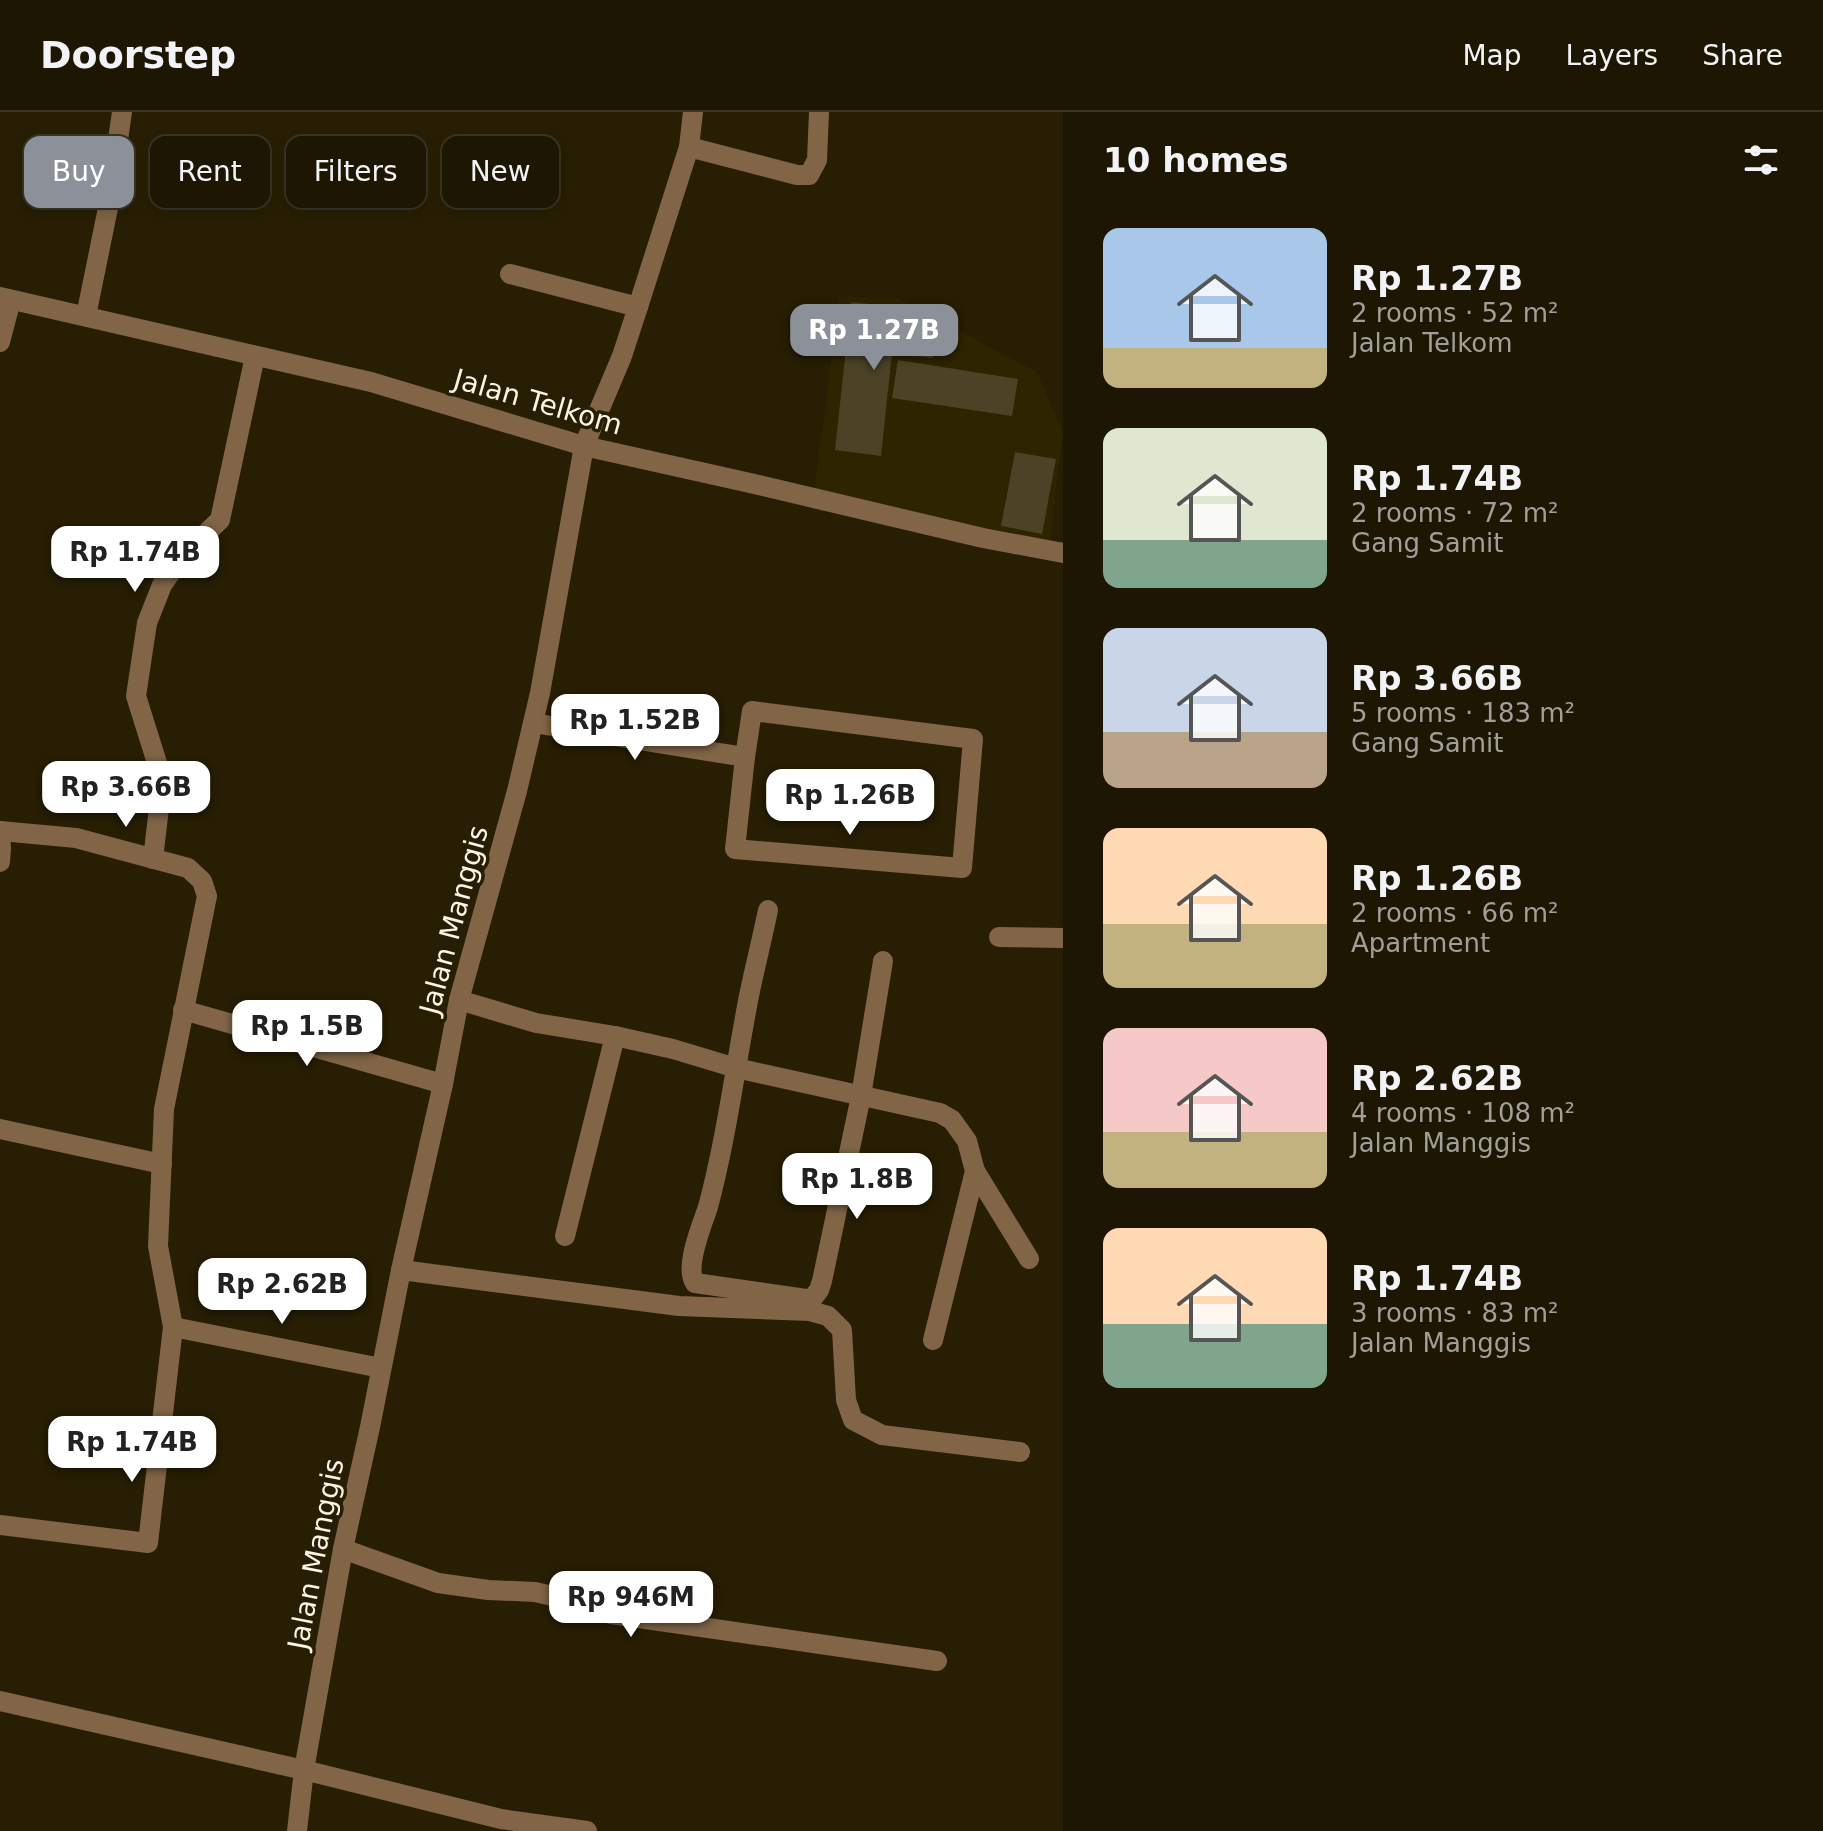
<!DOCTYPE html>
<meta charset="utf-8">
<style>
body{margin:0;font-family:"DejaVu Sans",sans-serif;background:#251f0c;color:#f1f3f6;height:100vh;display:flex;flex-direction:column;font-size:30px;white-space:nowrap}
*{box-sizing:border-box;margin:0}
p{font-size:26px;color:#a09f99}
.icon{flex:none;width:44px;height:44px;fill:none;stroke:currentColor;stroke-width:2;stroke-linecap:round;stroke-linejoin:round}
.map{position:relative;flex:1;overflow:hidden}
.panel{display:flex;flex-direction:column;background:#1d1602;width:760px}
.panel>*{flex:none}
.top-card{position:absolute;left:24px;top:24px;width:760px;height:72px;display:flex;gap:16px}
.price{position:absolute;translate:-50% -68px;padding:0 18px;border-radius:16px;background:#fff;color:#222;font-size:26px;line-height:52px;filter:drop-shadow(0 2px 4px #0008)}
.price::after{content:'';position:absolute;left:50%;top:48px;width:24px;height:18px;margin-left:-12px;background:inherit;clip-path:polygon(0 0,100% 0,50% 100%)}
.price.active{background:#8c9099;color:#fff}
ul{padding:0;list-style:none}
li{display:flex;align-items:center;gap:24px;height:200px;padding:0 40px}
li span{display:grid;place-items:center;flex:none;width:224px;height:160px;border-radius:16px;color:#555}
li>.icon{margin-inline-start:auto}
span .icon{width:96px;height:96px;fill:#fffc;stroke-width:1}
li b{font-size:34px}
h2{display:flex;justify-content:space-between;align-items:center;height:96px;padding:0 40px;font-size:34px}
.tag{padding:0 28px;border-radius:16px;background:#1d1602;box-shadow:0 4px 12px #0003,0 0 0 2px #3b3524;font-size:28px;line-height:72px}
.tag.active{background:#8c9099;color:#fff}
header{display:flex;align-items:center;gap:48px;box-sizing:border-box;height:112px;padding:0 40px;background:#1d1602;border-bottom:2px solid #3b3524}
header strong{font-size:38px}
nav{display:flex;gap:44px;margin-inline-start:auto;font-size:28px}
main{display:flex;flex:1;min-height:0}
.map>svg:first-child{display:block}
</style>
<header>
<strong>Doorstep</strong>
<nav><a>Map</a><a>Layers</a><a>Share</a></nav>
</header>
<main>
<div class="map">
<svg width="1063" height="1719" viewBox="0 0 1063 1719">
<rect width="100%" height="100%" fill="#271e03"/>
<polygon fill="#2f2400" points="839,185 898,186 1037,260 1063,319 1050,432 814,381"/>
<g fill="#4c4327">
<polygon points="851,190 899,195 898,209 937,213 933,246 892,241 881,344 835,338"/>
<polygon points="898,248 1018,267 1012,304 892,286"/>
<polygon points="1015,340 1056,347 1042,422 1001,414"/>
</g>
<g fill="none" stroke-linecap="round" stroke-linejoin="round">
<g stroke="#816546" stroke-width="20">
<polyline points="689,35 797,63 809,63 817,48 819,0"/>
<polyline points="510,162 638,195"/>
<polyline points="0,185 371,270 584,334 750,371 983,426 1063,441"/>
<polyline points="86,204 108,96 122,0"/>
<polyline points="0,230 11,188"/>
<polygon points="752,599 973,627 962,756 735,737 745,645"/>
<polyline points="533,611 745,645"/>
<polyline points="0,719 76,726 188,756 202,769 207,784 164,997 158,1134 173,1215 148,1431 0,1413"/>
<polyline points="0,719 1,736 0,750"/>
<polyline points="153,747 161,679 158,654 136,584 147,511 162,473 182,444 220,408 255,244"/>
<path d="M768 798C762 828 754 858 748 889 735 957 726 1028 708 1095 702 1113 684 1155 695 1171L806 1187H812L819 1178 822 1169 861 984 883 849"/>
<polyline points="999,825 1063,826"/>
<polyline points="459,888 536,911 615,924 673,937 736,956 940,1001 952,1008 967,1029 975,1059 933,1228"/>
<polyline points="183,898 443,972"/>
<polyline points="0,1017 162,1052"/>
<polyline points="975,1059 1029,1147"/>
<polyline points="565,1124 615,924"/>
<polyline points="401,1158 679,1194 810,1199 828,1204 842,1218 846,1288 853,1308 882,1323 1020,1340"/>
<polyline points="173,1215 381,1256"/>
<polyline points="343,1437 438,1471 488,1478 535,1480 570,1488 611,1502 937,1549"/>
<polyline points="0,1589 304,1658 501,1707 587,1719"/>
<polyline points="297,1719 304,1658 343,1437 370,1315 401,1158 443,972 459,888 517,679 540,581 584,334 622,244 638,195 689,35 693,0"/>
</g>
</g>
<g text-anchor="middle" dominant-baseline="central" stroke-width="7" stroke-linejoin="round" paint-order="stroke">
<g font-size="28" fill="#f9f4e4" stroke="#271e03">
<text transform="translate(538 290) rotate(16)">Jalan Telkom</text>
<text transform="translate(454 808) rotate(-75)">Jalan Manggis</text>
<text transform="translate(316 1442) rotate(-79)">Jalan Manggis</text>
</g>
</g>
</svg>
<b class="price active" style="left:874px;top:260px">Rp 1.27B</b>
<b class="price" style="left:135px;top:482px">Rp 1.74B</b>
<b class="price" style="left:635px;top:650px">Rp 1.52B</b>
<b class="price" style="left:126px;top:717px">Rp 3.66B</b>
<b class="price" style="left:850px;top:725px">Rp 1.26B</b>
<b class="price" style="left:307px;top:956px">Rp 1.5B</b>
<b class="price" style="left:857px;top:1109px">Rp 1.8B</b>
<b class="price" style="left:282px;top:1214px">Rp 2.62B</b>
<b class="price" style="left:132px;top:1372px">Rp 1.74B</b>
<b class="price" style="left:631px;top:1527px">Rp 946M</b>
<div class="top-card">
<a class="tag active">Buy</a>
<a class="tag">Rent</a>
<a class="tag">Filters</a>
<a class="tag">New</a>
</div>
</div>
<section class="panel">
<h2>10 homes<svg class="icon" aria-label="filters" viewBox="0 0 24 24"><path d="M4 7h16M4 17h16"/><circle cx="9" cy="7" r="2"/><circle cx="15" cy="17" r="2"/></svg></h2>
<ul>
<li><span style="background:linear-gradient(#a9c7e8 75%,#c2b280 0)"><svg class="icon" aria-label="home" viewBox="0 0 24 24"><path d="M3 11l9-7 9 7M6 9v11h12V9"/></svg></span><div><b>Rp 1.27B</b><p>2 rooms · 52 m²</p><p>Jalan Telkom</p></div></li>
<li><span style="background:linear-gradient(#dfe7d0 70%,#7fa58c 0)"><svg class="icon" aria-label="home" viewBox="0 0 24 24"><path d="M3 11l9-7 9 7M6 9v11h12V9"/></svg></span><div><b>Rp 1.74B</b><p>2 rooms · 72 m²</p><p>Gang Samit</p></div></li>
<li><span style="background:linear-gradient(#c9d6e8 65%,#b9a48a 0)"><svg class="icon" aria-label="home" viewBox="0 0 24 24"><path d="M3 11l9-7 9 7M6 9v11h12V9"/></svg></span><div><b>Rp 3.66B</b><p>5 rooms · 183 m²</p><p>Gang Samit</p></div></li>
<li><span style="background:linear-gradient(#ffd9b3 60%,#c2b280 0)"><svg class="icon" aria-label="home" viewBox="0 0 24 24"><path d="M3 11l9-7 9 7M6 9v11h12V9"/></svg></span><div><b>Rp 1.26B</b><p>2 rooms · 66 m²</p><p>Apartment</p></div></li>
<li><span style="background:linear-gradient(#f6c9c9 65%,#c2b280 0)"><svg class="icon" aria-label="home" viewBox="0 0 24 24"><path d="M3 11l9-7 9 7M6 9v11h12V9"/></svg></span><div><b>Rp 2.62B</b><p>4 rooms · 108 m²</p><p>Jalan Manggis</p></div></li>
<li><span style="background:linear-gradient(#ffd9b3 60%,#7fa58c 0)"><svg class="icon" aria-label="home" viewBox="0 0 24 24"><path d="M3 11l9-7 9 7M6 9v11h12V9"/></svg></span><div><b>Rp 1.74B</b><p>3 rooms · 83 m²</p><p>Jalan Manggis</p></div></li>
</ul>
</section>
</main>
